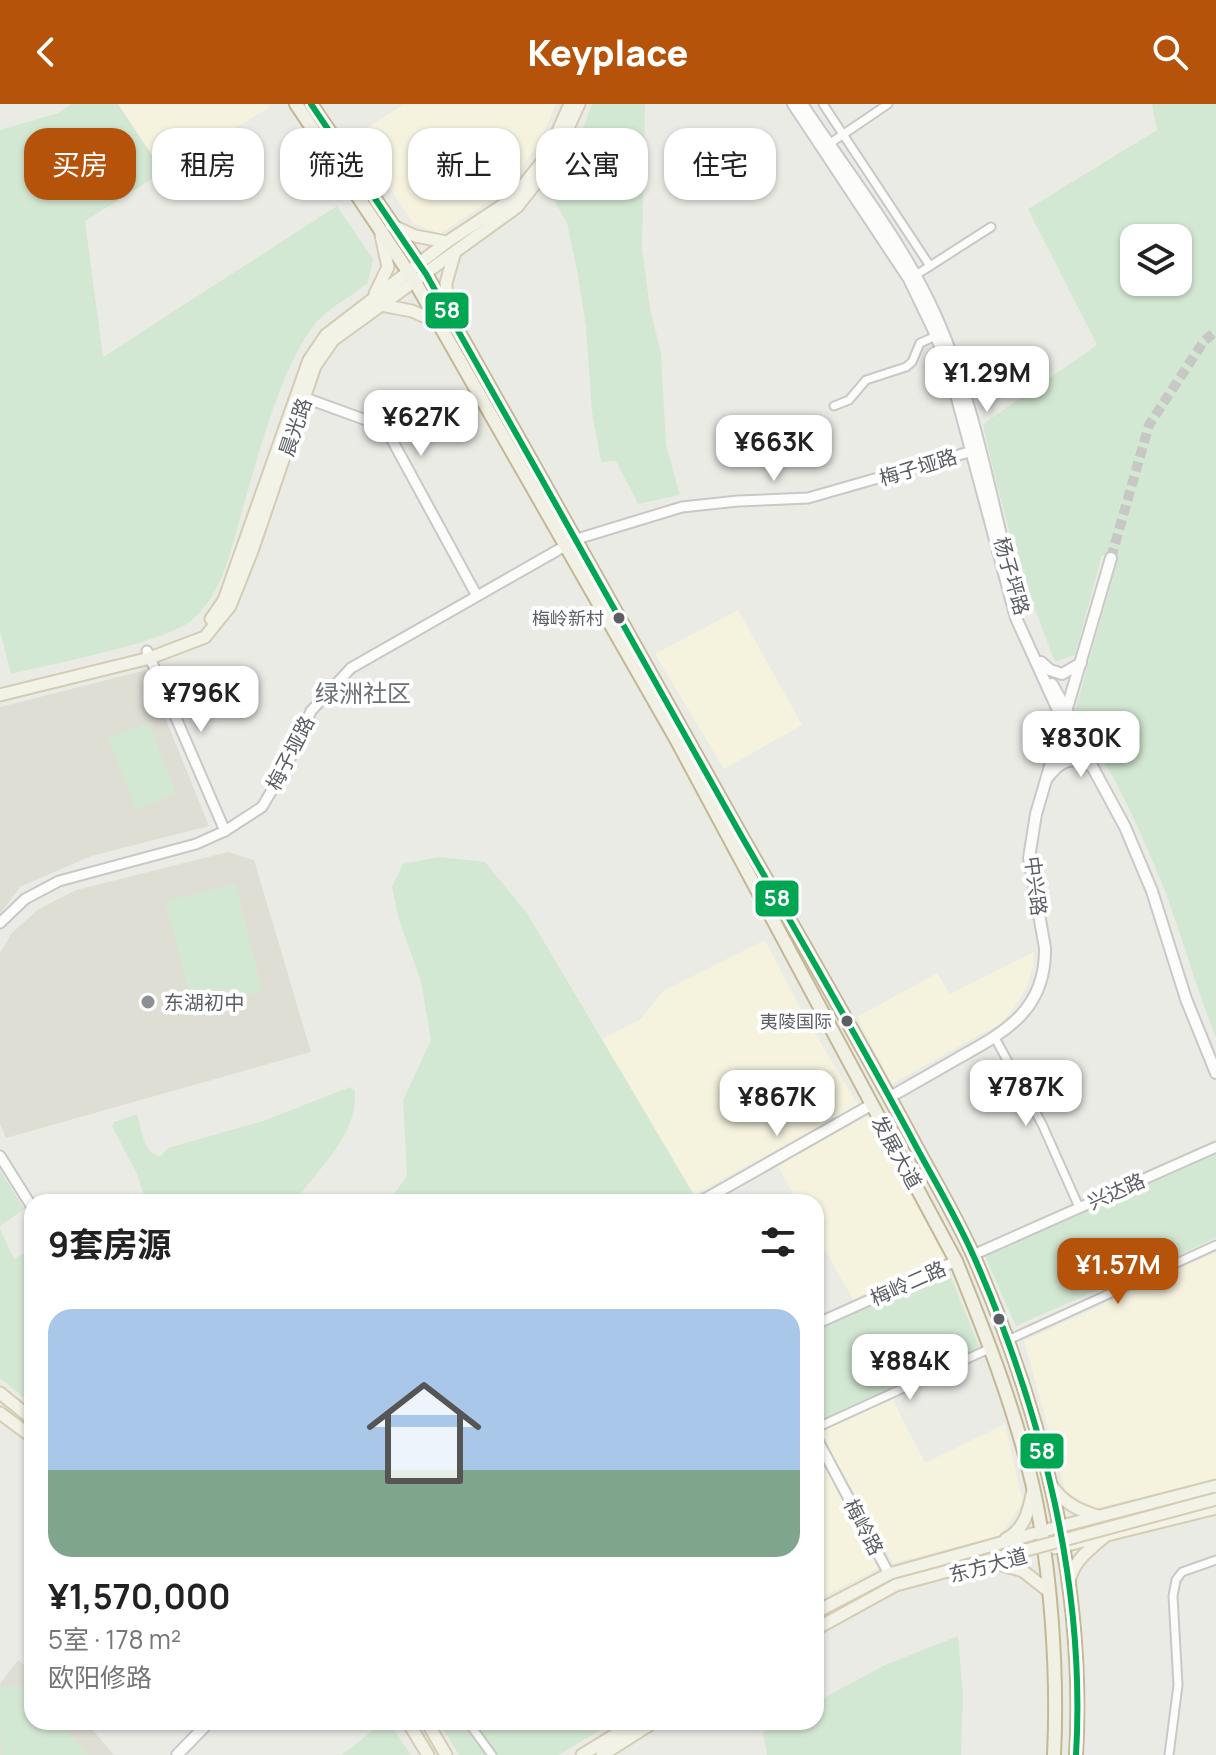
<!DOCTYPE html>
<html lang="zh">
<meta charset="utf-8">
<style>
body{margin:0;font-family:Manrope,"Noto Sans SC",sans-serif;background:#f6f6f6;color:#222;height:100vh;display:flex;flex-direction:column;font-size:30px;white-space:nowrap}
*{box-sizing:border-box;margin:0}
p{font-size:26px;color:#767676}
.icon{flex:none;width:44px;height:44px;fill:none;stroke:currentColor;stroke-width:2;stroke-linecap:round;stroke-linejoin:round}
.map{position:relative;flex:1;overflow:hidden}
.sheet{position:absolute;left:24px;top:1090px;width:800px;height:536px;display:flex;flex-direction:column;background:#fff;border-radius:24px;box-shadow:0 2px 6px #0004}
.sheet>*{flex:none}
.guide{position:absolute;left:24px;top:24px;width:800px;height:72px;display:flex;gap:16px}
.fabs{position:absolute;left:1120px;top:120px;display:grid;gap:16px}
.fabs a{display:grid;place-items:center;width:72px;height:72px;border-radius:16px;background:#fff;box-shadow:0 2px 6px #0004;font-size:40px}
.price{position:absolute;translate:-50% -68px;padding:0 18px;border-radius:16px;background:#fff;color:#222;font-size:26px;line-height:52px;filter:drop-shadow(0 2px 4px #0008)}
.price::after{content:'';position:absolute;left:50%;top:48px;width:24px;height:18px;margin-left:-12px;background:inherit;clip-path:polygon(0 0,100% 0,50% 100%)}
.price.selected{background:#b45309;color:#fff}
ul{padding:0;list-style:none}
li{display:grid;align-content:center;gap:16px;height:424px;padding:0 24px}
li+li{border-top:2px solid #e0e0e0}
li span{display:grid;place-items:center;height:248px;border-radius:24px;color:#555}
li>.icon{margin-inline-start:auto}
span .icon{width:144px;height:144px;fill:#fffc;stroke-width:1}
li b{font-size:34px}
h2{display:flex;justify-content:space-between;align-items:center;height:96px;padding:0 24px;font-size:34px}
.tag{padding:0 28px;border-radius:24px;background:#fff;box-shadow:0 2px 6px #0004;font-size:28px;line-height:72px}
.tag.selected{background:#b45309;color:#fff}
header{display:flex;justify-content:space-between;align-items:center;height:104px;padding:0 24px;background:#b45309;color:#fff;font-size:36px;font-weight:800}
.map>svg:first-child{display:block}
</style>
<header><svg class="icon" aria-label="back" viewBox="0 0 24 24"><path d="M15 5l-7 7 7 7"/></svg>Keyplace<svg class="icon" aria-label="search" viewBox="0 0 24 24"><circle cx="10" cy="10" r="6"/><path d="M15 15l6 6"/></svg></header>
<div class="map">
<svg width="1216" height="1651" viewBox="0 0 1216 1651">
<rect width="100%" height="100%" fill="#ebebe6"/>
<g fill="#f5f2de">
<polygon points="118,0 268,0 270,3 163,68"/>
<polygon points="404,0 556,0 539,40 504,87 440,130 413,119 355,32"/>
<polygon points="738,506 802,621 724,665 655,550"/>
<polygon points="765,836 804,911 858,1001 694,1091 602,935 641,915 663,887"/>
<polygon points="1034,848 1033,863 1026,884 1013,906 1001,919 892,980 857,913 937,869 950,890"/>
<polygon points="867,1012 946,1154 854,1197 816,1130 816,1098 798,1098 777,1061"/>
<polygon points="1216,1148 1216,1375 1096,1404 1066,1388 1024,1237"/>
<polygon points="892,1294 925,1359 1005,1320 1023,1398 999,1432 893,1459 820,1328"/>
<polygon points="816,1342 881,1463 816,1496"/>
</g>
<g fill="#dfded5">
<polygon points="146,566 209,722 91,752 20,783 0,810 0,603"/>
<polygon points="228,748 254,756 311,948 6,1034 0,1020 0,849 11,830 37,806 76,786"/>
<polygon points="18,1556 32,1568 32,1618 86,1618 114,1651 0,1651 0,1580"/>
</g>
<g fill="#d3e8d2" fill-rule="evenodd">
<path d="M71 0H118L163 68 85 117 103 253 337 102 373 155 368 179C352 192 328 204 315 220 281 263 258 352 242 407 231 445 224 488 192 516 165 539 51 560 11 570L0 527V26L58 9Z"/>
<path d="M592 0H645L642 145 650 204 661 249 666 341 680 391 638 400 616 357 601 358 592 308 586 223 577 166 567 119 549 87C569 60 581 32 592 0Z"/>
<path d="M1152 0H1216V933C1195 882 1181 828 1161 777 1137 717 1108 661 1075 606L1118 455 1102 451 1075 551 1055 558C1024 480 1000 403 983 320L1097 241 1028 105 1157 26ZM1134 134H1178V178H1134Z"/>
<polygon points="148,619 176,689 136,705 108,634"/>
<polygon points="439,753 485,758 527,809 694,1091 680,1098 388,1098 407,1072 403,996 431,936 421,877 399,816 392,783 403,760"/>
<polygon points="235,780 262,887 193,905 165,797"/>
<path d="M350 983 355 987C358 1031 318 1065 294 1098H146L137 1070 112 1022 114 1018 137 1010C142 1025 143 1051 161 1052L168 1044 263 1017Z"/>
<polygon points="1216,1045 1216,1134 1016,1222 984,1150"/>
<polygon points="0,1066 24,1105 0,1122"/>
<polygon points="0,1125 14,1155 32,1144 32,1282 23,1293 0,1274"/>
<polygon points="948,1166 980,1245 816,1320 816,1225"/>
<polygon points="958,1532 963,1592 961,1651 767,1651 763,1629 782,1618 816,1618 816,1598 885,1561"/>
<polygon points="11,1582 28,1583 32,1587 32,1618 59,1618 89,1651 1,1651 0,1584"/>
<polygon points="383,1618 389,1618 411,1651 342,1651"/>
<polygon points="439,1618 613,1618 559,1651 459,1651"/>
</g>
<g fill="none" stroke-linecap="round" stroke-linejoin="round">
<polyline stroke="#c7c8c6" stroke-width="10" stroke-dasharray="10 5" stroke-linecap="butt" points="1111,454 1149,321 1204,237 1216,227"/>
<defs>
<g id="minor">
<polyline points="823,0 930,162"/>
<polyline points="829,40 888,0"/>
<polyline points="916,171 991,123"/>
<polyline points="834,302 849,296 866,276 906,263 912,258 920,239 936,232"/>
<polyline points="995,934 1042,1020 1079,1103"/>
<polyline points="1008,1236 1216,1141"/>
<polyline points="816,1324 991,1244"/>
<polyline points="468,1618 492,1651"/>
<polyline points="1169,1651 1178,1581 1173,1492 1176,1476 1182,1468 1216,1456"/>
</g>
<g id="tertiary">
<polyline points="300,292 366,316 391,334 477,492"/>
<polyline points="577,435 682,403 738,397 808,394 976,346"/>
<polyline points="147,547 225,727"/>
<polyline points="0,819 25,795 59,777 196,740 225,727 262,703 288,659 311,607 351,564 565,442"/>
<polyline points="0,1052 32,1103"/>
<polyline points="973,1151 1216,1043"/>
<polyline points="816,1220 956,1157"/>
<polyline points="816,1333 889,1470"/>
</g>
<g id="secondary">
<polyline points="793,0 909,175 934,227 950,268 1016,514 1062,615 1092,662 1125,723 1152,787 1186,895 1216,969"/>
<path d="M802 0C847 68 901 135 935 210 976 300 991 400 1017 495"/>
<polyline points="1041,558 1050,566 1062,570 1081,559"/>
<polyline points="1052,580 1085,640"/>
<path d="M1048 673C1060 657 1073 651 1091 662"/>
<path d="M890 993C913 980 936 967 960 953 1007 927 1046 905 1045 844L1029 754 1036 710 1111 454"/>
<polyline points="700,1098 871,1001"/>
<polyline points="177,1651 209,1618"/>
</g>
<g id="primary">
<polyline points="391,121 415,132 447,138"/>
<polyline points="375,190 388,163 381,131"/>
<polyline points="381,201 412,207 437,218"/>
<polyline points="447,204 446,179 454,151"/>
<polyline points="211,515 224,496 309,256 326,231 447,138 512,95 547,52 570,0"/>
<polyline points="0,591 150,554 205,533 230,502 252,447 315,262 333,236 517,103 553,57 579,0"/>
<polyline points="0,1289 32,1315"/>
<polyline points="0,1309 32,1333"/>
<path d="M1051 1381C1064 1399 1077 1406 1098 1412"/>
<path d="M1006 1435C1025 1425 1029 1406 1033 1386"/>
<polyline points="1055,1444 1216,1404"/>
<polyline points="995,1459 1023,1467 1047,1486"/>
<path d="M1069 1478C1073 1457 1089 1446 1104 1433"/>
<polyline points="816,1508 889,1470 1058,1423 1216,1382"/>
<polyline points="408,1618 428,1651"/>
<polyline points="427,1618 446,1651"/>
<polyline points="582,1651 636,1618"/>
<polyline points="602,1651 654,1618"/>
</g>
<g id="trunk">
<path d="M296 0 415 178 676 635 956 1157C986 1231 1015 1305 1033 1383 1051 1463 1058 1569 1054 1651"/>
<path d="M311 0 426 170 448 209C547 383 643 558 742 733 799 832 857 932 911 1033 932 1073 956 1112 974 1153 1042 1307 1086 1483 1076 1651"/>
</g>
</defs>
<use href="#minor" stroke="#c8c8c6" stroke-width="11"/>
<use href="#tertiary" stroke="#c8c8c6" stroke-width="13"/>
<use href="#secondary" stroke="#c8c9c8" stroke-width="14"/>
<use href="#primary" stroke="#d4cdb3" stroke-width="15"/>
<use href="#trunk" stroke="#c3b893" stroke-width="16"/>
<use href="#minor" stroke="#fcfcfb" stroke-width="7"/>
<use href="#tertiary" stroke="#fcfcfb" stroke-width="9"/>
<use href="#secondary" stroke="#fcfcfb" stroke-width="10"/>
<use href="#primary" stroke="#f3f2e7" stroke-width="11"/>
<use href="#trunk" stroke="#f1f0e4" stroke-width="12"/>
<defs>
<polyline id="primary-bridge" points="816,1525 896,1481 1216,1395"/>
</defs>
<use href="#primary-bridge" stroke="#d4cdb3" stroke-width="15" stroke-linecap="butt"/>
<use href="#primary-bridge" stroke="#f3f2e7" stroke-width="11"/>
<defs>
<path id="bus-1" d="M311 0 426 170 448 209C547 383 643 558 742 733 799 832 857 932 911 1033 932 1073 956 1112 974 1153 1042 1307 1086 1483 1076 1651"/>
</defs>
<use href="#bus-1" stroke="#fff" stroke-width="12"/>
<use href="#bus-1" stroke="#00a651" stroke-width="6"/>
</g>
<g fill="#5b5f64" stroke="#fff" stroke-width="3">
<circle cx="619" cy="514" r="7"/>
<circle cx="847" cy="917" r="7"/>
<circle cx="999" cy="1215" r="7"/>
</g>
<circle fill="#8d9092" stroke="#fff" stroke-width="3" cx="148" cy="898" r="8"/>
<g text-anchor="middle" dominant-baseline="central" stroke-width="8" stroke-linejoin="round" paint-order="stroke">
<g font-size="18" fill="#5b5f64" stroke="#fff" text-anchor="end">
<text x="604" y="514">梅岭新村</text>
<text x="832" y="917">夷陵国际</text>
</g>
<g font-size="20" fill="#5b5f64" stroke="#fff">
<text transform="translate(295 323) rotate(-71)">晨光路</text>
<text transform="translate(918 363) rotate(-17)">梅子垭路</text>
<text transform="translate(1012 472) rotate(74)">杨子坪路</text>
<text transform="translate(290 649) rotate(-63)">梅子垭路</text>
<text transform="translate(1036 782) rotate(83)">中兴路</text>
<text transform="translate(897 1048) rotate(61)">发展大道</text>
<text transform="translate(1116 1087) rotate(-24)">兴达路</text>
<text transform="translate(908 1179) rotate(-24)">梅岭二路</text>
<text transform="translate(864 1423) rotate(62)">梅岭路</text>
<text transform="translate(988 1461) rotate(-15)">东方大道</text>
</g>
<g font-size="20" fill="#5b5f64" stroke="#fff" text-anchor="start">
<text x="164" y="898">东湖初中</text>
</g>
<g font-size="24" fill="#6c7176" stroke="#fff">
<text x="363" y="588">绿洲社区</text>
</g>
</g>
<g stroke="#fff" stroke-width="3">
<rect x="424" y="187" width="46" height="39" rx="8" fill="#00a651"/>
<rect x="754" y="775" width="46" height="39" rx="8" fill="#00a651"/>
<rect x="1019" y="1328" width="46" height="38" rx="8" fill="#00a651"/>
</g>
<g font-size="22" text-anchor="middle" font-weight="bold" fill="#fff">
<text x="447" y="214">58</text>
<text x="777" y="802">58</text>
<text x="1042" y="1355">58</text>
</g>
</svg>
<div class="fabs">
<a><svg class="icon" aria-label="layers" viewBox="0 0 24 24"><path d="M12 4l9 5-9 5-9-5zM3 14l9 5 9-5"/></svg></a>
</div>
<b class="price" style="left:987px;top:310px">¥1.29M</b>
<b class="price" style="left:421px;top:354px">¥627K</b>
<b class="price" style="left:774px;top:379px">¥663K</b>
<b class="price" style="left:201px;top:630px">¥796K</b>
<b class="price" style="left:1081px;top:675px">¥830K</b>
<b class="price" style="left:1026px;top:1024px">¥787K</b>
<b class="price" style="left:777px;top:1034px">¥867K</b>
<b class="price selected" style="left:1118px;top:1202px">¥1.57M</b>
<b class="price" style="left:910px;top:1298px">¥884K</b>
<div class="guide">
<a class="tag selected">买房</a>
<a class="tag">租房</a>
<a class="tag">筛选</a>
<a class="tag">新上</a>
<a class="tag">公寓</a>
<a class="tag">住宅</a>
</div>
<section class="sheet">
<h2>9套房源<svg class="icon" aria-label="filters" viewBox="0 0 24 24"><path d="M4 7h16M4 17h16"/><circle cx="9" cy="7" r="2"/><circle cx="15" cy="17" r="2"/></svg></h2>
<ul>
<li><span style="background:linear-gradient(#a9c7e8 65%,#7fa58c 0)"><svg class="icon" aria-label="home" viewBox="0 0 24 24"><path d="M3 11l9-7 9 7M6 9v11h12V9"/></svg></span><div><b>¥1,570,000</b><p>5室 · 178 m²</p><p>欧阳修路</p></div></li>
</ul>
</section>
</div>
